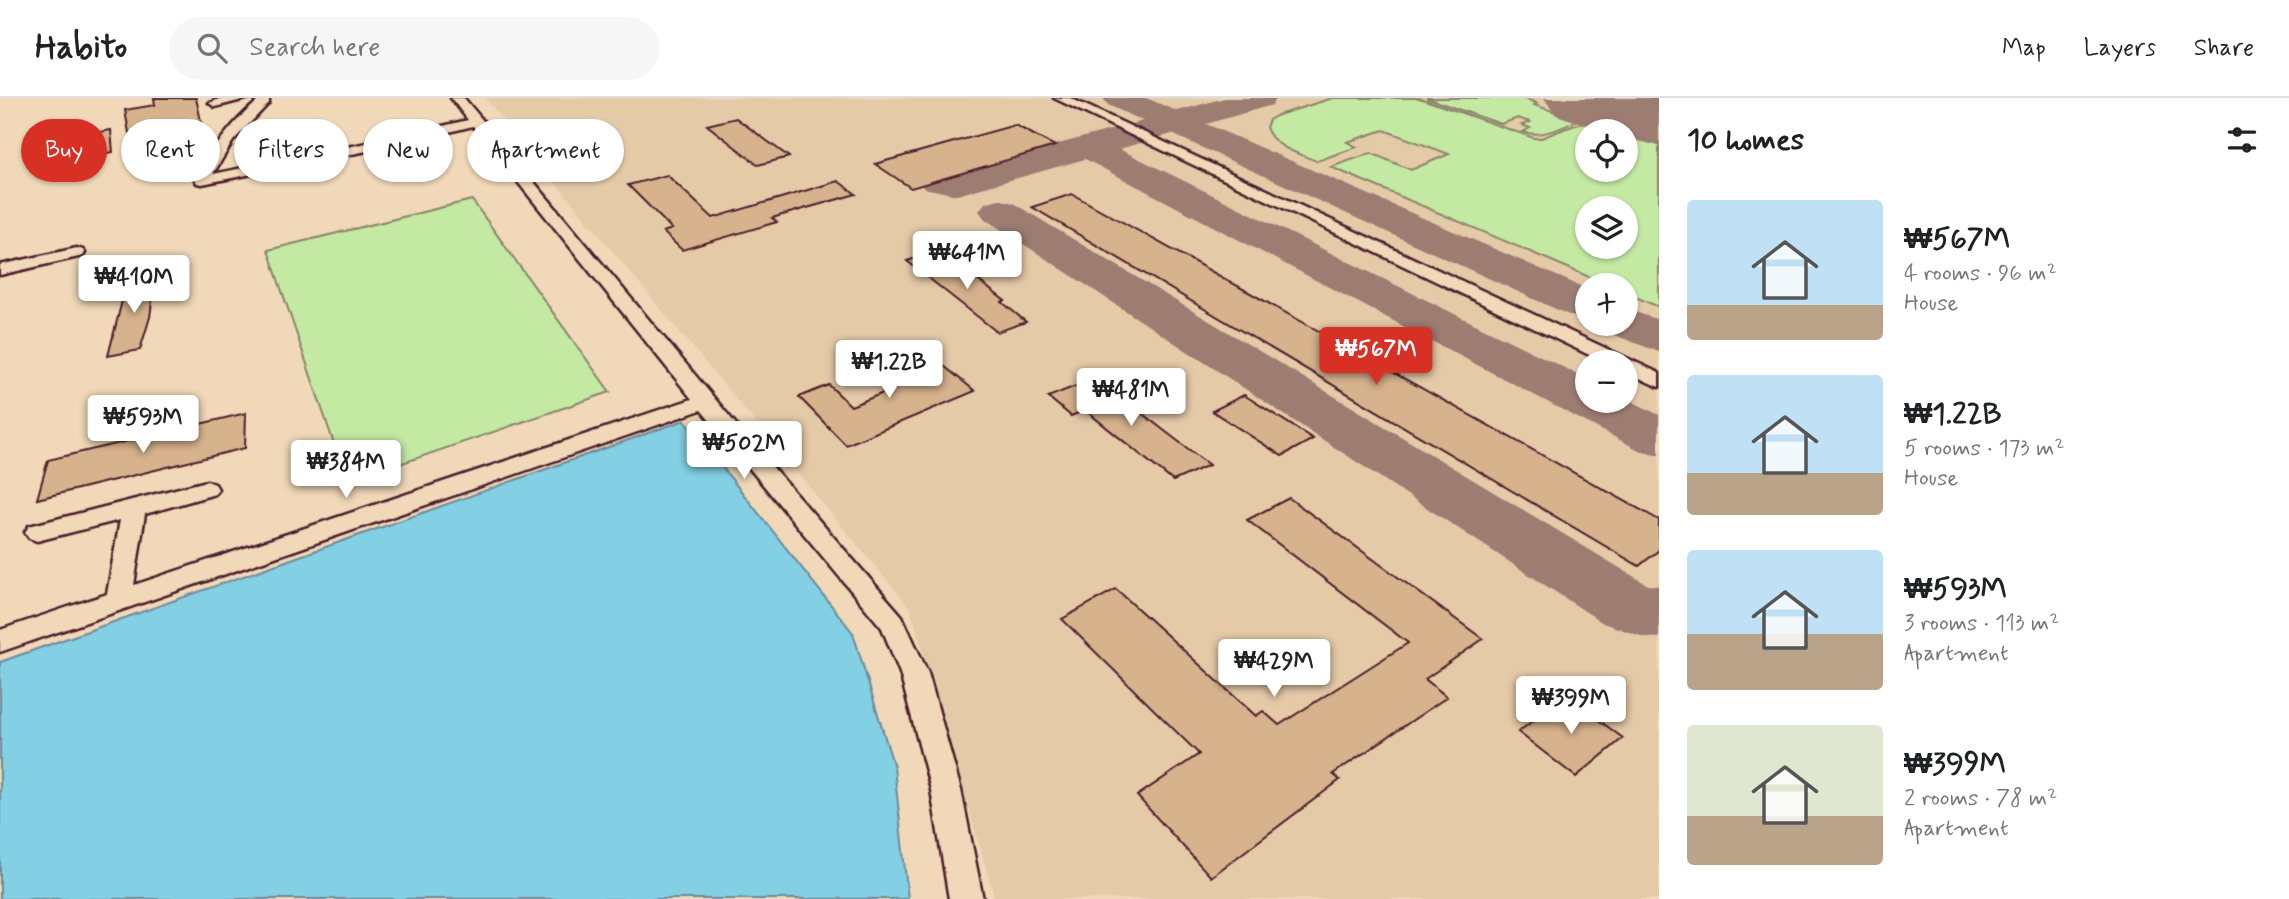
<!DOCTYPE html>
<meta charset="utf-8">
<style>
body{margin:0;font-family:Mynerve,sans-serif;background:#f6f6f6;color:#202124;height:100vh;display:flex;flex-direction:column;font-size:26px;white-space:nowrap}
*{box-sizing:border-box;margin:0}
p{font-size:23px;color:#757577}
.icon{flex:none;width:38px;height:38px;fill:none;stroke:currentColor;stroke-width:2;stroke-linecap:round;stroke-linejoin:round}
.map{position:relative;flex:1;overflow:hidden}
.details{display:flex;flex-direction:column;background:#fff;width:630px}
.details>*{flex:none}
.guide{position:absolute;left:21px;top:21px;width:665px;height:63px;display:flex;gap:14px}
.fabs{position:absolute;left:1575px;top:21px;display:grid;gap:14px}
.fabs a{display:grid;place-items:center;width:63px;height:63px;border-radius:50%;background:#fff;box-shadow:0 2px 5px #0004;font-size:35px}
.price{position:absolute;translate:-50% -60px;padding:0 16px;border-radius:7px;background:#fff;color:#222;font-size:23px;line-height:46px;filter:drop-shadow(0 2px 4px #0008)}
.price::after{content:'';position:absolute;left:50%;top:42px;width:21px;height:16px;margin-left:-10px;background:inherit;clip-path:polygon(0 0,100% 0,50% 100%)}
.price.selected{background:#d93025;color:#fff}
ul{padding:0;list-style:none}
li{display:flex;align-items:center;gap:21px;height:175px;padding:0 28px}
li span{display:grid;place-items:center;flex:none;width:196px;height:140px;border-radius:7px;color:#555}
li>.icon{margin-inline-start:auto}
span .icon{width:84px;height:84px;fill:#fffc;stroke-width:1}
li b{font-size:30px}
h2{display:flex;justify-content:space-between;align-items:center;height:84px;padding:0 28px;font-size:30px}
.pill{padding:0 24px;border-radius:32px;background:#fff;box-shadow:0 2px 5px #0004;font-size:24px;line-height:63px}
.pill.selected{background:#d93025;color:#fff}
header{display:flex;align-items:center;gap:42px;box-sizing:border-box;height:98px;padding:0 35px;background:#fff;border-bottom:2px solid #e0e0e0}
header strong{font-size:33px}
nav{display:flex;gap:38px;margin-inline-start:auto;font-size:24px}
.search{width:490px;height:63px;background:#f6f6f6;display:flex;align-items:center;gap:18px;box-sizing:border-box;padding:0 24px;border-radius:38px;color:#757577;font-size:26px}
main{display:flex;flex:1;min-height:0}
.map>svg:first-child{display:block}
</style>
<header>
<strong>Habito</strong>
<div class="search"><svg class="icon" aria-label="search" viewBox="0 0 24 24"><circle cx="10" cy="10" r="6"/><path d="M15 15l6 6"/></svg>Search here</div>
<nav><a>Map</a><a>Layers</a><a>Share</a></nav>
</header>
<main>
<div class="map">
<svg width="1659" height="801" viewBox="0 0 1659 801">
<rect width="100%" height="100%" fill="#f0d8b8"/>
<filter id="ink" filterUnits="userSpaceOnUse"><feTurbulence type="fractalNoise" baseFrequency=".0143" numOctaves="2"/><feDisplacementMap in="SourceGraphic" scale="14" xChannelSelector="R" yChannelSelector="G"/><feConvolveMatrix kernelMatrix="1 2 1 2 8 2 1 2 1" color-interpolation-filters="sRGB"/></filter>
<g filter="url(#ink)">
<path fill="#e5caa8" fill-rule="evenodd" d="M485 0H1659V801H995L910 510ZM1587 33H1626V72H1587ZM1587 110H1626V149H1587ZM1587 187H1626V226H1587ZM1587 264H1626V303H1587Z"/>
<g fill="#c4e9a3" stroke="#878467" stroke-width="2" fill-rule="evenodd">
<path d="M1333 0H1419L1534 40H1541C1581 25 1582 19 1625 33H1587V72H1626V33L1659 44V209L1626 195V187H1608L1331 69 1371 55 1411 72 1449 56 1384 32 1347 44 1357 49 1317 63C1299 56 1272 49 1266 29L1269 22 1278 17ZM1626 110V149H1587V110Z"/>
<path d="M1426 0H1522L1537 5 1534 7 1568 18 1573 17 1579 21C1563 30 1541 40 1523 34L1530 30 1522 27 1530 24 1518 20 1501 26Z"/>
<polygon points="472,102 610,294 347,384 268,152"/>
</g>
<polygon fill="#83cfe3" stroke="#6c8999" stroke-width="2" points="685,322 853,535 894,669 908,801 0,801 0,564"/>
<g fill="none" stroke-linecap="round" stroke-linejoin="round">
<g fill="#9d7c72" fill-rule="evenodd">
<polygon points="1103,0 1146,0 1177,13 1225,0 1277,0 1272,7 1206,26 1587,191 1587,222 1571,218 1172,36 1119,51 1587,281 1587,303 1626,303 1626,300 1659,317 1659,357 1639,352 1085,61 957,97 924,90 918,82 924,74 937,71 956,74 1143,23 1108,7"/>
<polygon points="999,101 1013,105 1648,487 1659,488 1659,540 1644,539 1603,525 985,121 979,113 985,105"/>
<polygon points="1626,211 1659,222 1659,254 1609,235 1603,226 1626,226"/>
</g>
<polygon fill="#9d7c72" fill-rule="evenodd" points="1544,0 1659,0 1659,48 1626,40 1626,33 1606,33 1556,17"/>
</g>
<g fill="#d7b38d" stroke="#4a1f2b" stroke-width="2">
<polygon points="154,0 196,0 202,28 170,34 169,28 129,35 125,12 155,7"/>
<polygon points="736,20 789,59 758,67 707,27"/>
<polygon points="1015,27 1055,48 911,90 875,66"/>
<polygon points="111,32 113,54 66,63 66,40"/>
<polygon points="667,77 713,120 838,83 856,96 772,120 777,124 682,152 663,134 672,131 628,87"/>
<polygon points="1072,96 1659,422 1659,452 1639,468 1032,109"/>
<polygon points="940,153 1005,203 1002,204 1026,224 997,234 907,163"/>
<polygon points="156,174 150,219 140,252 108,258 128,179"/>
<polygon points="924,252 975,293 846,347 799,299 829,287 851,308 918,281 896,262"/>
<polygon points="1096,280 1209,367 1173,383 1085,312 1071,318 1048,299"/>
<polygon points="1244,297 1313,341 1282,358 1212,313"/>
<polygon points="246,315 245,350 37,401 48,362"/>
<polygon points="1289,400 1483,541 1425,581 1447,599 1333,676 1340,682 1211,779 1137,698 1199,656 1062,521 1116,491 1256,618 1263,613 1279,627 1408,545 1247,422"/>
<polygon points="1566,598 1623,640 1576,679 1518,634"/>
</g>
<g fill="none" stroke-linecap="round" stroke-linejoin="round">
<defs>
<g id="minor">
<polygon points="250,0 215,9 209,5 222,0"/>
<path d="M257 0H269V5L233 43 213 76 392 40 468 22 451 0H464L750 343 902 518 928 575 961 692 983 801H949L931 692 900 575 882 530 701 312 0 554V532L107 496 120 422 37 443 29 440 25 434 29 428 207 383 215 386 218 391 215 396 145 416 134 487 692 301 473 28 392 48 202 86 197 85 195 82C212 52 230 26 257 4Z"/>
<polygon points="1054,0 1070,0 1633,263 1659,275 1659,289 1626,274 1626,264 1604,264"/>
<polygon points="77,150 83,152 85,155 83,158 0,177 0,167"/>
</g>
</defs>
<use href="#minor" stroke="#4a1f2b" stroke-width="5"/>
<use href="#minor" fill="#f0d8b8" fill-rule="evenodd"/>
</g>
</g>
</svg>
<div class="fabs">
<a><svg class="icon" aria-label="locate" viewBox="0 0 24 24"><circle cx="12" cy="12" r="6"/><path d="M12 2v4M12 18v4M2 12h4M18 12h4"/></svg></a>
<a><svg class="icon" aria-label="layers" viewBox="0 0 24 24"><path d="M12 4l9 5-9 5-9-5zM3 14l9 5 9-5"/></svg></a>
<a>+</a>
<a>−</a>
</div>
<b class="price" style="left:967px;top:193px">₩641M</b>
<b class="price" style="left:134px;top:217px">₩410M</b>
<b class="price selected" style="left:1376px;top:289px">₩567M</b>
<b class="price" style="left:889px;top:302px">₩1.22B</b>
<b class="price" style="left:1131px;top:330px">₩481M</b>
<b class="price" style="left:143px;top:357px">₩593M</b>
<b class="price" style="left:744px;top:383px">₩502M</b>
<b class="price" style="left:346px;top:402px">₩384M</b>
<b class="price" style="left:1274px;top:601px">₩429M</b>
<b class="price" style="left:1571px;top:638px">₩399M</b>
<div class="guide">
<a class="pill selected">Buy</a>
<a class="pill">Rent</a>
<a class="pill">Filters</a>
<a class="pill">New</a>
<a class="pill">Apartment</a>
</div>
</div>
<section class="details">
<h2>10 homes<svg class="icon" aria-label="filters" viewBox="0 0 24 24"><path d="M4 7h16M4 17h16"/><circle cx="9" cy="7" r="2"/><circle cx="15" cy="17" r="2"/></svg></h2>
<ul>
<li><span style="background:linear-gradient(#bfe0f5 75%,#b9a48a 0)"><svg class="icon" aria-label="home" viewBox="0 0 24 24"><path d="M3 11l9-7 9 7M6 9v11h12V9"/></svg></span><div><b>₩567M</b><p>4 rooms · 96 m²</p><p>House</p></div></li>
<li><span style="background:linear-gradient(#bfe0f5 70%,#b9a48a 0)"><svg class="icon" aria-label="home" viewBox="0 0 24 24"><path d="M3 11l9-7 9 7M6 9v11h12V9"/></svg></span><div><b>₩1.22B</b><p>5 rooms · 173 m²</p><p>House</p></div></li>
<li><span style="background:linear-gradient(#bfe0f5 60%,#b9a48a 0)"><svg class="icon" aria-label="home" viewBox="0 0 24 24"><path d="M3 11l9-7 9 7M6 9v11h12V9"/></svg></span><div><b>₩593M</b><p>3 rooms · 113 m²</p><p>Apartment</p></div></li>
<li><span style="background:linear-gradient(#dfe7d0 65%,#b9a48a 0)"><svg class="icon" aria-label="home" viewBox="0 0 24 24"><path d="M3 11l9-7 9 7M6 9v11h12V9"/></svg></span><div><b>₩399M</b><p>2 rooms · 78 m²</p><p>Apartment</p></div></li>
</ul>
</section>
</main>
